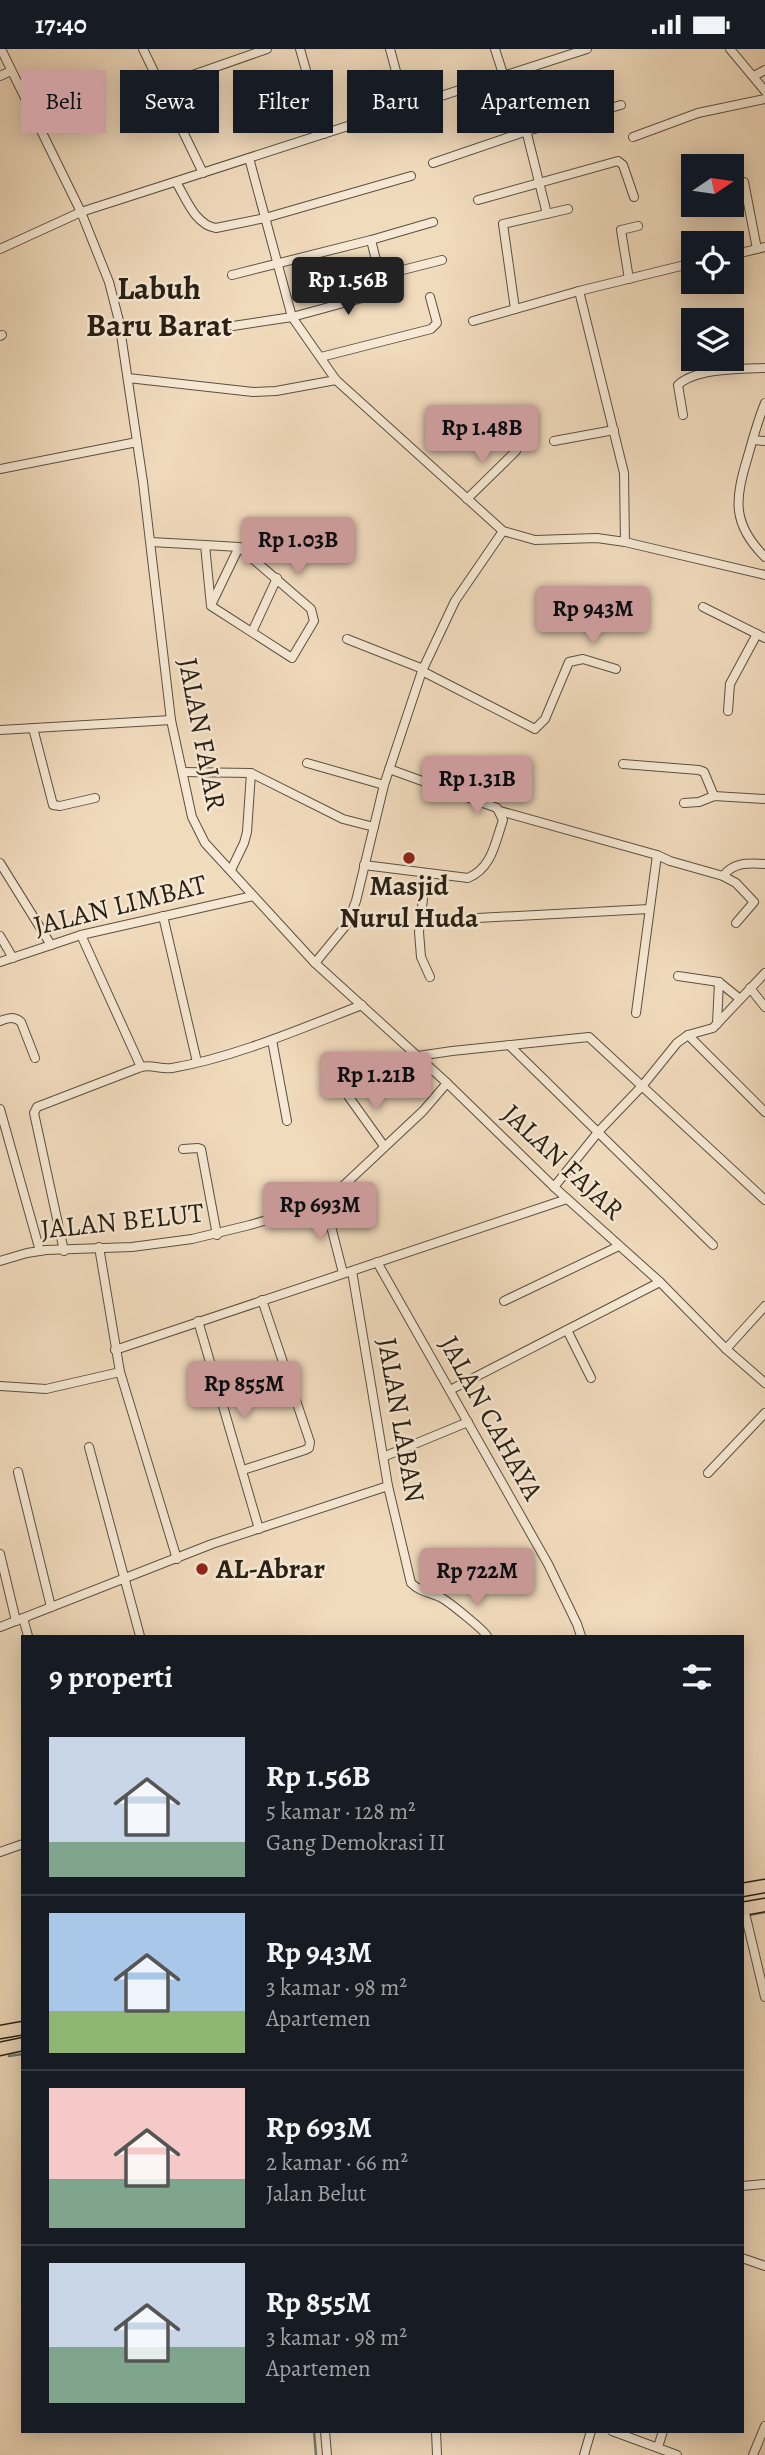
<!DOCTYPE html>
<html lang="id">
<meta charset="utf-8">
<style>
body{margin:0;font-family:Alegreya,serif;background:#20242c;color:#f1f3f6;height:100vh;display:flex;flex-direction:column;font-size:26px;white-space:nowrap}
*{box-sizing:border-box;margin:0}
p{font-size:23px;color:#9ea1a6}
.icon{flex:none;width:38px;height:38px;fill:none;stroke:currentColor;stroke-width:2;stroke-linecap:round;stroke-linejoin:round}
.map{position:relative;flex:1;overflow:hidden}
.sheet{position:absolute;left:21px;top:1586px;width:723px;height:798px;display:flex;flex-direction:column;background:#171b24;border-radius:0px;box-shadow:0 4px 18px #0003}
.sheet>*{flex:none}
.top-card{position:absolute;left:21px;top:21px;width:724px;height:63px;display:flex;gap:14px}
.needle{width:46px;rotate:77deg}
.controls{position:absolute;left:681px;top:105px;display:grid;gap:14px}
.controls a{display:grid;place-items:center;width:63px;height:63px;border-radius:0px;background:#171b24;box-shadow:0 4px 18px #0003;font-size:35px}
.price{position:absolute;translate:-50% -60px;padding:0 16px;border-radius:7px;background:#c59692;color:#111;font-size:23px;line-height:46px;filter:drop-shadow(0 2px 4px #0008)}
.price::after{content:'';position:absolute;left:50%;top:42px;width:21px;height:16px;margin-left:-10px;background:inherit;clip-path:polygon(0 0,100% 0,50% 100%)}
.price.current{background:#222;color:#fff}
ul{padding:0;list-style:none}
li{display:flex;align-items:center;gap:21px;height:175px;padding:0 28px}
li+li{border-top:2px solid #363941}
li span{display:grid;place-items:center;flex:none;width:196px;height:140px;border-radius:0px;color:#555}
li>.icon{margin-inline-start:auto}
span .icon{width:84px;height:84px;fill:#fffc;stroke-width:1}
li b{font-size:30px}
h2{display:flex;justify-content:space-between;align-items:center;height:84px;padding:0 28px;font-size:30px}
.tag{padding:0 24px;border-radius:0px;background:#171b24;box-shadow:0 4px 18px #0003;font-size:24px;line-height:63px}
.tag.current{background:#c59692;color:#111}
.status{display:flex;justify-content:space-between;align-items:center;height:49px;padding:0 35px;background:#171b24;direction:ltr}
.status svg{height:19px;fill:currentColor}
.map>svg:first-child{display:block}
</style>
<div class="status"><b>17:40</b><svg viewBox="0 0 49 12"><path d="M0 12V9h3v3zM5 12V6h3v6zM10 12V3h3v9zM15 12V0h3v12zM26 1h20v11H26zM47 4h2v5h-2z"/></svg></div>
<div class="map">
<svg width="765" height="2406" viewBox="0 0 765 2406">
<rect width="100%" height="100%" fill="#f1dbbd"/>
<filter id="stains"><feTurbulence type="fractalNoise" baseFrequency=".00286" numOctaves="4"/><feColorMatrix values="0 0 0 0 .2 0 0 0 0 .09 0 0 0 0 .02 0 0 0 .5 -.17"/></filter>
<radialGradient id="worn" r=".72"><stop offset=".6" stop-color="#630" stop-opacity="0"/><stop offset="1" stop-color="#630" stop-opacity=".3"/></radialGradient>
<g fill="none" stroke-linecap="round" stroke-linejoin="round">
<g stroke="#6d7d71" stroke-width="2.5">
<polyline points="749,1866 765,1863"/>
<polyline points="9,2007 23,2005"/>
<polyline points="314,2382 316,2406"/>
</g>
<defs>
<g id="minor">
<polyline points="1,0 81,163 109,233 119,272 143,433 171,671 192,768 205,794 315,914 447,1034 554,1138 660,1233 726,1300 765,1334"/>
<polyline points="143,0 203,124"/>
<polyline points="300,0 324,85"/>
<polyline points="390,0 406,59"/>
<polyline points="495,0 504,28"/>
<polyline points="730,0 765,42"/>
<polyline points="512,25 547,165"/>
<polyline points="0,27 11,22"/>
<polyline points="754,27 765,21"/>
<polyline points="161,37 267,0"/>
<polyline points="633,88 698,64 765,50"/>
<polyline points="249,109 292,268 336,331 503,482 535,491 597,489 625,493 765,526"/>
<polyline points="433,114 527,82 621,56"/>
<path d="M176 133C186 149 195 176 216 179L265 169 411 127"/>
<polyline points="732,136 744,133 757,200"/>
<polyline points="478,151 618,112 623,116 634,148"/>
<polyline points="0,200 81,163 587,0"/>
<polyline points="732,206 765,198"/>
<polyline points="232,226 371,191 433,173"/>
<polyline points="379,227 442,211"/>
<polyline points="629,230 621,181 638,177"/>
<polyline points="579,242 624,424 625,493"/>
<polyline points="515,260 503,175 568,160"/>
<polyline points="473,272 579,242 693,214"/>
<polyline points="233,277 292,268 384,243 371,191"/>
<polyline points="0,287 2,286"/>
<polyline points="321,308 431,280 437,274 430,248"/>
<polyline points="128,329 253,343 276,342 336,331"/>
<path d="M765 354C758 371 753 389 748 407 735 450 731 474 765 508"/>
<path d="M683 366 678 336C695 319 741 320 765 319"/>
<polyline points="753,391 765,392"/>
<polyline points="554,392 614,381"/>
<polyline points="0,420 137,393"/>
<polyline points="467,450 516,402"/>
<polyline points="151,493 205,496 211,557 292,609 314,572 311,560 239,498 205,496"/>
<polyline points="212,554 239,498"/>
<polyline points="703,558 765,589"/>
<polyline points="252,583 277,529"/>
<polyline points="347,590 423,620"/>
<polyline points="422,622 535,680 545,670 569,613 583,610 616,620"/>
<polyline points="728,662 730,635 757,585"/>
<polyline points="33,679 53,756 60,757 95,749"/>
<polyline points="0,681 171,671"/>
<polyline points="307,714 384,736"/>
<polyline points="623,715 699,721 704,723 714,747"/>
<polyline points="183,723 251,724 343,770 374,778"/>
<polyline points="684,754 699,753 714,747 765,750"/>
<polyline points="500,762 657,806 670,812 723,827"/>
<polyline points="0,814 51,896"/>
<path d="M364 816 468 829C492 819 495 794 503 771L497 759 389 720"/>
<polyline points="231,821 244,794 247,783 251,724"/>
<polyline points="426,825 419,883 421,908 430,928"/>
<polyline points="163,867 197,1013"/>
<polyline points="420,872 649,860"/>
<path d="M736 874 754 853 736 834 723 827C734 813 748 814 765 815"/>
<polyline points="81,886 141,1018"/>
<polyline points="0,887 13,909"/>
<polyline points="0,913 81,886 253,847"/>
<polyline points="315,914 347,875 356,852 384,736 422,622 455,552 503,482"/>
<polyline points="678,927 719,933 740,950"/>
<polyline points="750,939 765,958"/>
<polyline points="636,964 657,806"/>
<path d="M0 972C8 969 14 967 21 973L35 1009"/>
<polyline points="717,975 719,933"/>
<polyline points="688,986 765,1063"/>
<polyline points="272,991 287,1072"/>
<polyline points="509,996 713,1196"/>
<polyline points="418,1007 452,1002 589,988 765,1151"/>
<polyline points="346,1044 384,1097"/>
<polyline points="0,1060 40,1202"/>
<polyline points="183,1100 198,1099 201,1100 217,1186"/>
<polyline points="554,1138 599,1082 643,1036 677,994 688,986 713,979 765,924"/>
<polyline points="325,1154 343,1224"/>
<polyline points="99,1198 120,1323 177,1510"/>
<path d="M64 1202 34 1064 37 1058 141 1018C152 1015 161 1021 172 1019 236 1008 302 979 362 956"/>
<polyline points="0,1212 27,1204 46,1201 132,1198 192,1190 250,1176 325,1154 423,1062 447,1034"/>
<polyline points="377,1213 548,1515 577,1575 581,1587"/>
<path d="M352 1222 388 1437 411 1534C420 1543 429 1543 440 1548 448 1552 484 1581 487 1587"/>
<polyline points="504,1252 619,1197"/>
<polyline points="198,1272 259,1480"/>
<polyline points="567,1281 591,1329"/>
<polyline points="726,1300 765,1257"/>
<polyline points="115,1301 567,1150"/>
<polyline points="0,1337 46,1340 120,1323"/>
<polyline points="450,1341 660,1233"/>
<polyline points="89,1398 140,1587"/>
<polyline points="383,1408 468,1373"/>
<polyline points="243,1421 305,1401 309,1399 310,1393 262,1251"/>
<polyline points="18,1423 51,1558"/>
<polyline points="708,1424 765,1364"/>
<polyline points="0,1505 16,1572"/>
<polyline points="23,1569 28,1587"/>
<polyline points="0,1578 212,1495 388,1437"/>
<polyline points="0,1803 23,1795"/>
<polyline points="744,1860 765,1948"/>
<polyline points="742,2137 765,2135"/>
<polyline points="742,2209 765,2217"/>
<polyline points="325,2382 327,2406"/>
<polyline points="436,2382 437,2406"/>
<polyline points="612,2382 677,2406"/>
<polyline points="658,2398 663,2382"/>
<polyline points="584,2406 591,2382"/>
<polyline points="753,2406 765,2377"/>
</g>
<g id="primary">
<polyline points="742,1841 765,1837"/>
<polyline points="742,1860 765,1856"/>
<polyline points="0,1983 23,1979"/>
<polyline points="0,2000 23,1995"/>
</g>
</defs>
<use href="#minor" stroke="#5b503f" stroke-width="10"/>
<use href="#primary" stroke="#292115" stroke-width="15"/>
<use href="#minor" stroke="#f6e8d4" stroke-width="8"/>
<use href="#primary" stroke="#f1dbbd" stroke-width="12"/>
</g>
<g fill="#8f2418" stroke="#f6e8d4" stroke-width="2.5">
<circle cx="409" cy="809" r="7"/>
<circle cx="202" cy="1520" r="7"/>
</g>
<g text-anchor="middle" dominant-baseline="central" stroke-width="5" stroke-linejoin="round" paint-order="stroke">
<g font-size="28" fill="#292115" stroke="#f6e8d4">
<text transform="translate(202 685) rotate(79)">JALAN FAJAR</text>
<text transform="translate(120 856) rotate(-14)">JALAN LIMBAT</text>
<text transform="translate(563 1113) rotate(43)">JALAN FAJAR</text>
<text transform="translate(122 1172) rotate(-6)">JALAN BELUT</text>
<text transform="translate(491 1369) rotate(61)">JALAN CAHAYA</text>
<text transform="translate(401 1371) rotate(80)">JALAN LABAN</text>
</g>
<g font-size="28" font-weight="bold" fill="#292115" stroke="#f6e8d4">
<text x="409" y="837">Masjid<tspan x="409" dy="32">Nurul Huda</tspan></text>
<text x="216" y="1520" text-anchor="start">AL-Abrar</text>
</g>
<g font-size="32" font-weight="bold" fill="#292115" stroke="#f6e8d4">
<text x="159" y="239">Labuh<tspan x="159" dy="37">Baru Barat</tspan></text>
</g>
</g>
<rect width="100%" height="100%" filter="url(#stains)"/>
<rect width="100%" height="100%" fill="url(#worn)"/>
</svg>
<div class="controls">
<a><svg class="needle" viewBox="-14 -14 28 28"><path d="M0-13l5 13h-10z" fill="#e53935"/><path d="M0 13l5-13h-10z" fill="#9ea1a6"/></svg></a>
<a><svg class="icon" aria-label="locate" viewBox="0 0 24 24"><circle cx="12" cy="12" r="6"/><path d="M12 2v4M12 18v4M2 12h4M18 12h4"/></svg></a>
<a><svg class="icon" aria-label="layers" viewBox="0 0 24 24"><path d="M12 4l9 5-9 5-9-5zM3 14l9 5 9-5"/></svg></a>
</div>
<b class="price current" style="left:348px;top:268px">Rp 1.56B</b>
<b class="price" style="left:482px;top:416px">Rp 1.48B</b>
<b class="price" style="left:298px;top:528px">Rp 1.03B</b>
<b class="price" style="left:593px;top:597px">Rp 943M</b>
<b class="price" style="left:477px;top:767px">Rp 1.31B</b>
<b class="price" style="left:376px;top:1063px">Rp 1.21B</b>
<b class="price" style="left:320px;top:1193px">Rp 693M</b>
<b class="price" style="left:244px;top:1372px">Rp 855M</b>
<b class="price" style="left:477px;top:1559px">Rp 722M</b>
<div class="top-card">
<a class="tag current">Beli</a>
<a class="tag">Sewa</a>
<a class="tag">Filter</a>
<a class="tag">Baru</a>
<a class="tag">Apartemen</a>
</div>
<section class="sheet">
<h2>9 properti<svg class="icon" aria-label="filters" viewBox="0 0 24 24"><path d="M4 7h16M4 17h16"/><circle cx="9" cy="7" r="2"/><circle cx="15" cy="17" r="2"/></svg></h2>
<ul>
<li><span style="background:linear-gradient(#c9d6e8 75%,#7fa58c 0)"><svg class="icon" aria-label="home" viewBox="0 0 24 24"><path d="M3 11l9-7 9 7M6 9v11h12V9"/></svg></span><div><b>Rp 1.56B</b><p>5 kamar · 128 m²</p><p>Gang Demokrasi II</p></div></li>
<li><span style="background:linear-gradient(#a9c7e8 70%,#8fb573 0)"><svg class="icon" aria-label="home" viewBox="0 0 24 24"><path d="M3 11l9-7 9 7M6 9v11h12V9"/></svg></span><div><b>Rp 943M</b><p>3 kamar · 98 m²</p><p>Apartemen</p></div></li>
<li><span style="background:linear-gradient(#f6c9c9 65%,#7fa58c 0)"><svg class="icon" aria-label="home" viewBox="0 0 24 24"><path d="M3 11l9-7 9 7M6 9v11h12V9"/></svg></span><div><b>Rp 693M</b><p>2 kamar · 66 m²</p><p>Jalan Belut</p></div></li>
<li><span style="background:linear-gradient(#c9d6e8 60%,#7fa58c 0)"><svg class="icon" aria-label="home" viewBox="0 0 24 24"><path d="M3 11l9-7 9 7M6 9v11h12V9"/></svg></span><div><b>Rp 855M</b><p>3 kamar · 98 m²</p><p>Apartemen</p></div></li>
</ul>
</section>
</div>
